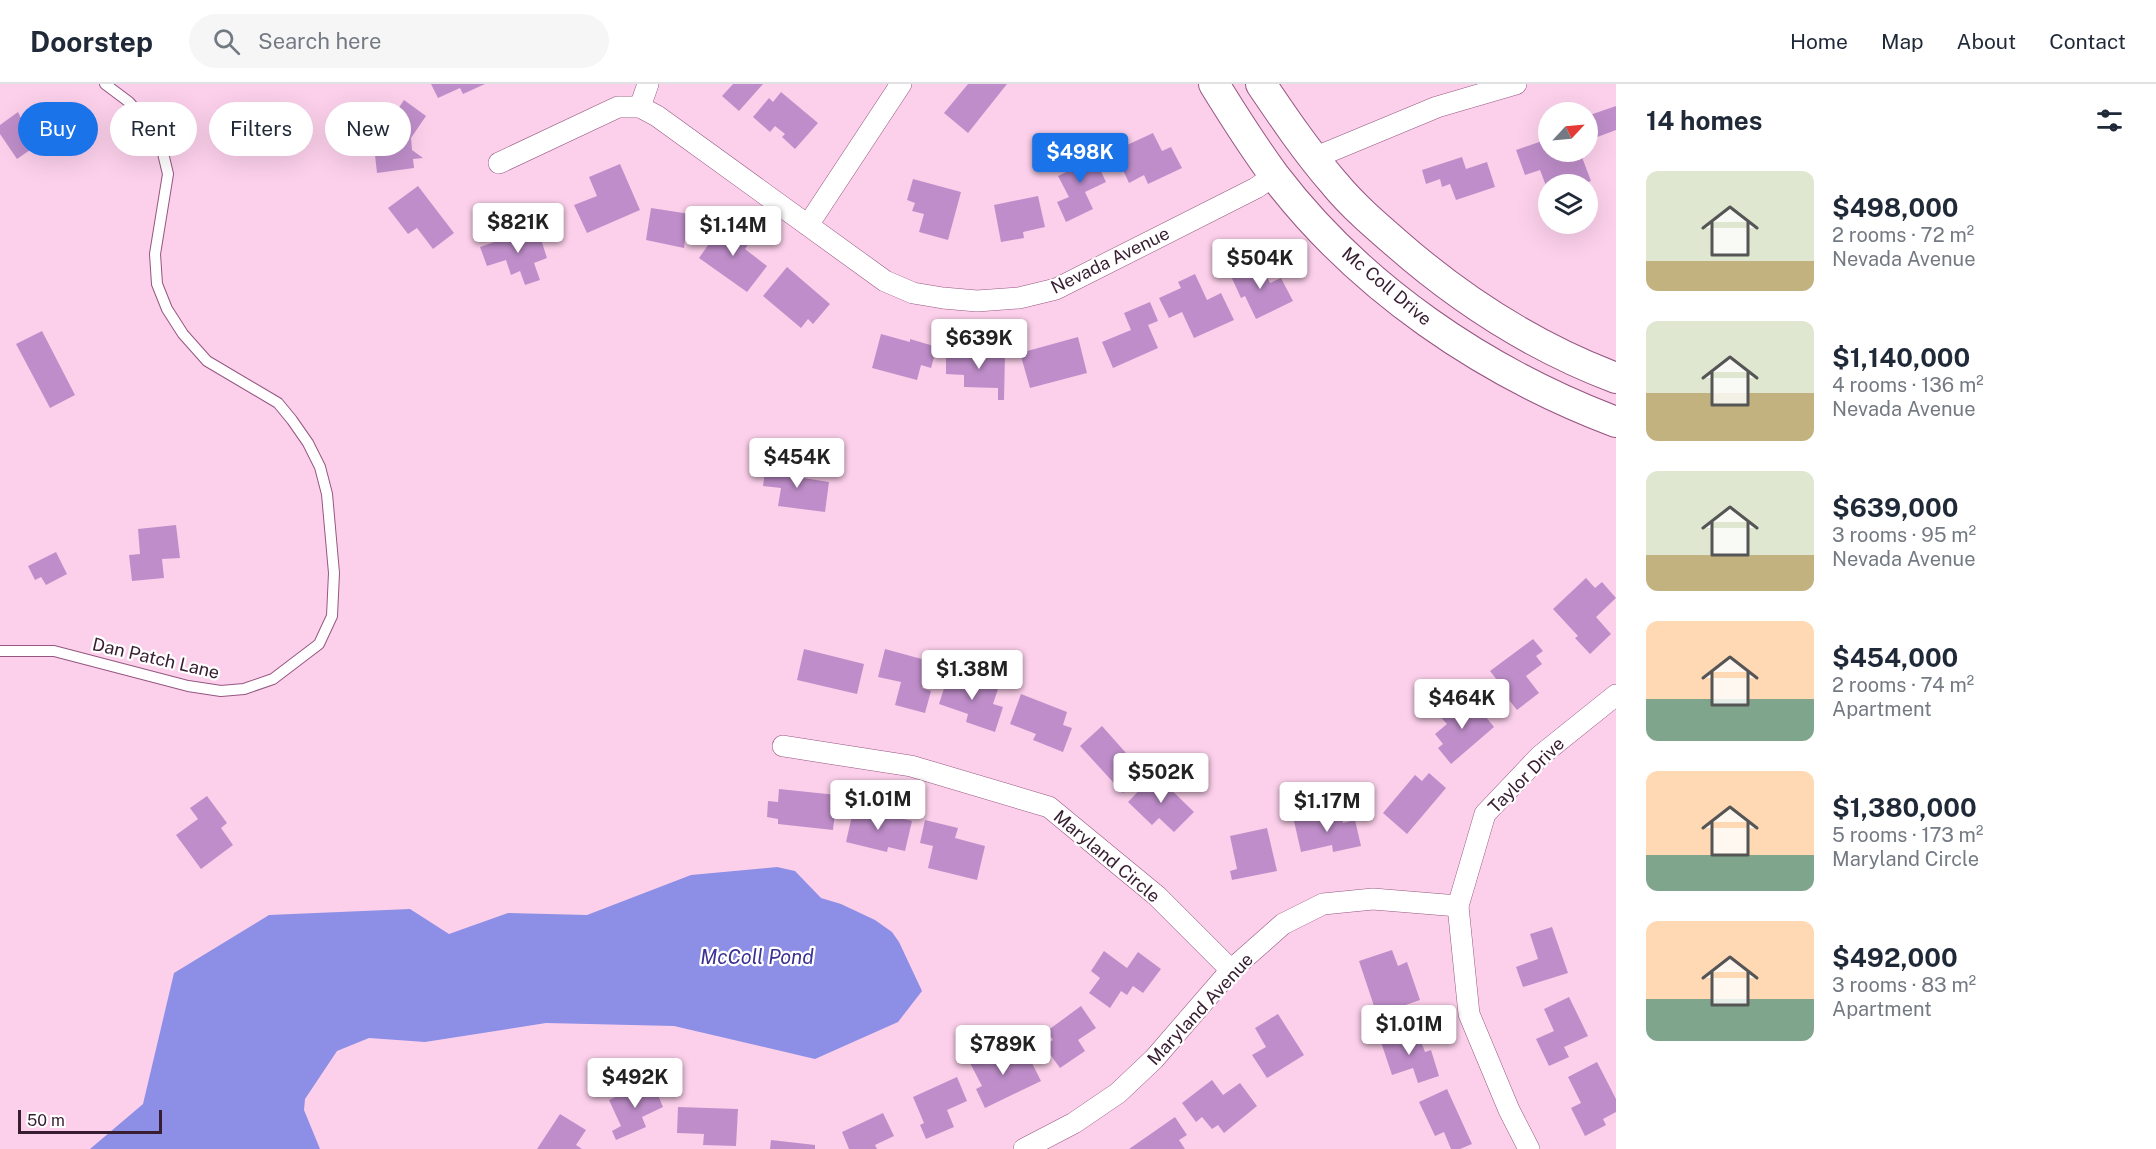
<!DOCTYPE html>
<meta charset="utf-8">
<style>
body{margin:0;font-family:"Public Sans",sans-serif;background:#f6f6f7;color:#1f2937;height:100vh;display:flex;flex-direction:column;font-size:22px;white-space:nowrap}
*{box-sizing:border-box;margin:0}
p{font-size:20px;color:#747a83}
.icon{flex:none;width:33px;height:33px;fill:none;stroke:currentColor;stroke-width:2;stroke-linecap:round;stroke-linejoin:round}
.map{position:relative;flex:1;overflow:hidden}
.drawer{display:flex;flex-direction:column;background:#fff;width:540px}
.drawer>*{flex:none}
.banner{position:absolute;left:18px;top:18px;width:570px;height:54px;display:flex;gap:12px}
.needle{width:39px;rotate:64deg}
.buttons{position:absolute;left:1538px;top:18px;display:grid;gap:12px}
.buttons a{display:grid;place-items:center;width:60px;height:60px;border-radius:50%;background:#fff;box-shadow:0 6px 24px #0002;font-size:30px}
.scale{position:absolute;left:18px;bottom:15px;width:144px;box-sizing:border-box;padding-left:6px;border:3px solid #371d2f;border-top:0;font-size:16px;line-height:21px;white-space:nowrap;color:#371d2f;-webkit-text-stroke:4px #fff;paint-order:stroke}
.price{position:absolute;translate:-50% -51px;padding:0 14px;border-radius:6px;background:#fff;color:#222;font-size:20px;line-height:39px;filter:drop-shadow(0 2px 3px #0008)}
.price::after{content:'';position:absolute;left:50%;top:36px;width:18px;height:14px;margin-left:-9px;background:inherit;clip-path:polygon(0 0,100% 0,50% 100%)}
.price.on{background:#1a73e8;color:#fff}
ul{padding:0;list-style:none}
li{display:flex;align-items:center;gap:18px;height:150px;padding:0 30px}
li span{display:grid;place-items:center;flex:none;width:168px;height:120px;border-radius:12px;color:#555}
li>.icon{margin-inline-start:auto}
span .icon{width:72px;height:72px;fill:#fffc;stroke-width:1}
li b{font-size:26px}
h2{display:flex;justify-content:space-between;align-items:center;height:72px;padding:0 30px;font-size:26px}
.tag{padding:0 21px;border-radius:27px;background:#fff;box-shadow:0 6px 24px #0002;font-size:21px;line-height:54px}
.tag.on{background:#1a73e8;color:#fff}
header{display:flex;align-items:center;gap:36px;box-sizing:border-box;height:84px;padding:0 30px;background:#fff;border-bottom:2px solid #e0e1e3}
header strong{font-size:28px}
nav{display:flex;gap:33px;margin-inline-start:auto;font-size:21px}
.search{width:420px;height:54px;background:#f6f6f7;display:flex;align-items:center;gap:15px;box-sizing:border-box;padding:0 21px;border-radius:33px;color:#747a83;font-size:22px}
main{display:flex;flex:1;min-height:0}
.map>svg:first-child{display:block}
</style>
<header>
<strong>Doorstep</strong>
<div class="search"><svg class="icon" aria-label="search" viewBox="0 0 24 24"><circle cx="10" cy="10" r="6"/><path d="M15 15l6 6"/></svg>Search here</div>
<nav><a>Home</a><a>Map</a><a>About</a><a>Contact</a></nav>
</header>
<main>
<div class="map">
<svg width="1616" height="1065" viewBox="0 0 1616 1065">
<rect width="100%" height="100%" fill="#fcd0eb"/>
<polygon fill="#8c8fe5" points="777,783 795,787 821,814 841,820 875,836 892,848 899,858 922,907 898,938 815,975 674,942 546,939 425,958 369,954 337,967 305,1015 304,1026 320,1065 90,1065 143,1020 174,889 269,831 410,825 449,850 508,829 587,831 691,791"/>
<g fill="#bf8eca">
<polygon points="431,0 485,0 463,10 460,4 438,14"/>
<polygon points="733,0 763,0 739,27 722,12"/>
<polygon points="968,0 1007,0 968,49 944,29"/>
<polygon points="781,8 818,39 795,65 782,53 785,50 775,42 770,48 753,33 769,14 773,18"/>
<polygon points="404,16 426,32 411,54 412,66 423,74 413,75 414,84 377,89 373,53 380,52"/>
<polygon points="40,21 55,43 37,55 40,59 17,75 0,50 0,41 18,28 21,34"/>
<polygon points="1616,22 1616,46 1592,55 1587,42 1587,32"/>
<polygon points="1153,49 1162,67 1171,63 1182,84 1148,100 1144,91 1129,99 1114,67"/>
<polygon points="1548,55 1548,68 1561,68 1562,69 1580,68 1591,97 1582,100 1548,100 1548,107 1540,86 1525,91 1516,66"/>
<polygon points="1089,62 1106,98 1085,108 1093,125 1066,138 1057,118 1069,113 1058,92 1075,84 1069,72"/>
<polygon points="1462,73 1466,85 1487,78 1495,103 1456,116 1450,100 1442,103 1440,95 1426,100 1422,86"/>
<polygon points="620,80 640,126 587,149 574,121 597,112 589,93"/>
<polygon points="913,95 961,108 948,156 919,148 924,130 912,127 915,119 907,116"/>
<polygon points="418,102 454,149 433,165 417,144 408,150 388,124"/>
<polygon points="1038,112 1045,143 1023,148 1024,154 1001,158 994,121"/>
<polygon points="651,124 703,132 701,146 686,147 684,164 646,156"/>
<polygon points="725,137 751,156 745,165 767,182 747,208 699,174"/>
<polygon points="537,143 547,174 534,179 540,196 525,201 520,187 511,191 506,176 487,182 480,163"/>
<polygon points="1258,176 1270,199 1281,194 1293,217 1256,235 1245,212 1241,214 1230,190"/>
<polygon points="787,183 830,220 813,240 808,235 801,244 763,212"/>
<polygon points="1195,190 1207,216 1221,209 1234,236 1194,254 1182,228 1169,234 1159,214 1181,204 1178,198"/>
<polygon points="1150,218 1158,237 1148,241 1158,264 1113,284 1102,258 1131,246 1124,229"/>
<polygon points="42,247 75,311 50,324 16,260"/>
<polygon points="881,250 910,258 910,255 937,263 931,284 921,281 917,296 872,284"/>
<polygon points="1078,253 1087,289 1030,304 1020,269"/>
<polygon points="946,268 1005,270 1004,316 998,316 998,304 964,303 964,291 946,290"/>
<polygon points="766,380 798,384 797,393 829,398 825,428 778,422 781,404 763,402"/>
<polygon points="176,441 180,474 162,475 164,494 132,497 129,471 140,470 138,445"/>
<polygon points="56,468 67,490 46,501 41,493 35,496 28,482"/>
<polygon points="1586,494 1595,504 1602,498 1616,514 1596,533 1611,550 1590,570 1575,554 1578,552 1553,525"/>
<polygon points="1533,555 1543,567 1536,572 1542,580 1526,592 1539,609 1517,626 1505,611 1507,609 1490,587"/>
<polygon points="804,565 864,580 857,610 797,596"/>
<polygon points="885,565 929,577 922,604 931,607 925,629 895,621 901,598 878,593"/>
<polygon points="949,589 998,605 993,620 1003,623 995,648 966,638 968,630 939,620"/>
<polygon points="1021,610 1067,628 1063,641 1072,644 1063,668 1033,656 1036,650 1010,640"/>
<polygon points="1473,617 1494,643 1451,680 1438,664 1443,660 1435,650 1447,640 1437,629 1448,619 1457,631"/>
<polygon points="1102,642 1134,678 1130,682 1140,693 1123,709 1080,662"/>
<polygon points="1429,689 1446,704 1407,750 1383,729 1415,691 1422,697"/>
<polygon points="1155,690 1194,728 1174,748 1159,734 1152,741 1128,718"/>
<polygon points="779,705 837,711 833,746 778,740 778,735 767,733 768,717 778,718"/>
<polygon points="207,712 227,739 221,744 233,761 201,785 176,751 198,735 190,724"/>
<polygon points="854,723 912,737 905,767 888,763 887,768 846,758"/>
<polygon points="1340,727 1343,739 1355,736 1361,762 1333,768 1332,761 1301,768 1294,737"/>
<polygon points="925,736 958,744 955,754 985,762 977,796 928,784 933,762 920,759"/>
<polygon points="1267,744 1277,787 1232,796 1230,787 1237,785 1230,752"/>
<polygon points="1552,843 1568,889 1523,903 1516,883 1538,875 1530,850"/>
<polygon points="1392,866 1398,882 1407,878 1420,916 1377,931 1359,877"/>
<polygon points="1104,867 1127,884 1138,868 1161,885 1143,909 1133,902 1127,911 1121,907 1110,924 1089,909 1100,894 1091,887"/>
<polygon points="1569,913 1588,952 1564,963 1569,973 1549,982 1536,955 1554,947 1544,925"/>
<polygon points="1081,922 1096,944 1078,956 1085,967 1060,984 1044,962 1053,956 1047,947"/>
<polygon points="1278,930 1304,971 1267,994 1252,971 1266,963 1255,944"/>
<polygon points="1404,940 1410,958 1420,955 1425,968 1431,966 1439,992 1418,999 1413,984 1392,991 1381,958 1393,953 1390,944"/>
<polygon points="1001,963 1009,978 1027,969 1041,997 985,1024 976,1005 982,1002 970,979"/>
<polygon points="1597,978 1616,1015 1616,1028 1603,1035 1606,1041 1585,1052 1571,1024 1581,1019 1568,993"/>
<polygon points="957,993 967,1017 947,1026 954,1043 926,1055 920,1041 924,1039 913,1013"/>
<polygon points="1212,996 1223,1011 1240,999 1257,1022 1224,1049 1218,1041 1212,1045 1202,1033 1196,1038 1182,1019"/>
<polygon points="652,997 663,1023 642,1033 646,1043 616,1056 612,1047 621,1042 609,1016"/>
<polygon points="1447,1005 1472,1060 1460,1065 1451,1065 1444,1048 1435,1052 1419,1018"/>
<polygon points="678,1023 738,1025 736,1062 703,1061 704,1050 677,1049"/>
<polygon points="883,1029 894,1052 875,1061 877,1065 849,1065 842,1048"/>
<polygon points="560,1030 586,1046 576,1061 582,1065 537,1065"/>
<polygon points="1175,1033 1187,1051 1179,1056 1185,1065 1129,1065"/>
<polygon points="771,1056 815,1061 815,1065 770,1065"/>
</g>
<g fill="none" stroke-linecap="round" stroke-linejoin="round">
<defs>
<polyline id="lane" points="0,567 54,567 188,602 221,607 244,605 273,595 319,560 332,532 334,489 327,410 320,383 308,359 292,336 278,319 207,277 183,250 167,225 157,200 155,170 168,90 162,65 148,39 129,18 105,0"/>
<g id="street">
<polyline points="640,23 648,0"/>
<polyline points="1314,74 1437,23 1516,0"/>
<polyline points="499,79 618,23 640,23 657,32 885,197 913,209 943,214 977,217 1019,214 1056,205 1256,104 1275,91"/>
<polyline points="808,141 901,0"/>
<polyline points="783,662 911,682 1049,723 1157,812 1231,886"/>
<polyline points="1024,1065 1074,1039 1118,1009 1154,975 1231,886 1283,840 1323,820 1373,815 1458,822"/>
<polyline points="1529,1065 1509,1026 1469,930 1458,822 1485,730 1540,672 1616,611"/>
</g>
<g id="secondary">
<path d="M1214 0C1233 31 1253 62 1274 91 1360 204 1484 288 1616 338"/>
<path d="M1261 0C1284 34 1307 68 1334 99 1352 121 1374 140 1396 159 1462 217 1534 263 1616 294"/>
</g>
</defs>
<use href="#lane" stroke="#965681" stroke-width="12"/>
<use href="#street" stroke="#965681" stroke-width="22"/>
<use href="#secondary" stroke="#965681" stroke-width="32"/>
<use href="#lane" stroke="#fff" stroke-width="10"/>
<use href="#street" stroke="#fff" stroke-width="21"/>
<use href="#secondary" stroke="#fff" stroke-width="30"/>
</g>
<g text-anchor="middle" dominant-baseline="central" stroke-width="4.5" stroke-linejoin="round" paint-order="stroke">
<g font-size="18" fill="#371d2f" stroke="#fff">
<text transform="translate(1110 176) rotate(-26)">Nevada Avenue</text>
<text transform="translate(1387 202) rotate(40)">Mc Coll Drive</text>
<text transform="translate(156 574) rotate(13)">Dan Patch Lane</text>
<text transform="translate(1526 691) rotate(-45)">Taylor Drive</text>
<text transform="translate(1107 772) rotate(40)">Maryland Circle</text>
<text transform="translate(1200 925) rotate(-47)">Maryland Avenue</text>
</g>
<g font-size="20" font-style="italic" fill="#3a3194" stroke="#fff">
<text x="757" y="873">McColl Pond</text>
</g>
</g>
</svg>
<div class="buttons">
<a><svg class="needle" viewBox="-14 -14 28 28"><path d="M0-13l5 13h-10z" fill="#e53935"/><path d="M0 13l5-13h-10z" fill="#747a83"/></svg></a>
<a><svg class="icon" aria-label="layers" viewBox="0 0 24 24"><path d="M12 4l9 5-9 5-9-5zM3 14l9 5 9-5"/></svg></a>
</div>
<div class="scale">50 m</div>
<b class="price on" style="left:1080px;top:100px">$498K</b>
<b class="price" style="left:518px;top:170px">$821K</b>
<b class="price" style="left:733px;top:173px">$1.14M</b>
<b class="price" style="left:1260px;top:206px">$504K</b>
<b class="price" style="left:979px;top:286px">$639K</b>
<b class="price" style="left:797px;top:405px">$454K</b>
<b class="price" style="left:972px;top:617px">$1.38M</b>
<b class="price" style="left:1462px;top:646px">$464K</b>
<b class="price" style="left:1161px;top:720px">$502K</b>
<b class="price" style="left:878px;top:747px">$1.01M</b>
<b class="price" style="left:1327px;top:749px">$1.17M</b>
<b class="price" style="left:1409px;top:972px">$1.01M</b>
<b class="price" style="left:1003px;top:992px">$789K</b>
<b class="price" style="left:635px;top:1025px">$492K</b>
<div class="banner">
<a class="tag on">Buy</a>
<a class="tag">Rent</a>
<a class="tag">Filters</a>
<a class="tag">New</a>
</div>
</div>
<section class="drawer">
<h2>14 homes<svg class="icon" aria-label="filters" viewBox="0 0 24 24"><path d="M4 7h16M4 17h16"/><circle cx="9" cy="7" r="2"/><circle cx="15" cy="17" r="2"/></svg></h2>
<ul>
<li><span style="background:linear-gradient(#dfe7d0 75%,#c2b280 0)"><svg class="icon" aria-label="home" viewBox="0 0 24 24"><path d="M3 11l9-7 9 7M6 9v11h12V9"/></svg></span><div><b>$498,000</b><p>2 rooms · 72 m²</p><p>Nevada Avenue</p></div></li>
<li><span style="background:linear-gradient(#dfe7d0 60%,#c2b280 0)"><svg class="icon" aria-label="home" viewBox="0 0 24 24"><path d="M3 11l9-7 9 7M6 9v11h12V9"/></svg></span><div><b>$1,140,000</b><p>4 rooms · 136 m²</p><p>Nevada Avenue</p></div></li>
<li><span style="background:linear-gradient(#dfe7d0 70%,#c2b280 0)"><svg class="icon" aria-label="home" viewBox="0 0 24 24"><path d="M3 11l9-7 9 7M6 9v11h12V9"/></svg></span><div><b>$639,000</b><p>3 rooms · 95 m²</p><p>Nevada Avenue</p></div></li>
<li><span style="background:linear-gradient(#ffd9b3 65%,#7fa58c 0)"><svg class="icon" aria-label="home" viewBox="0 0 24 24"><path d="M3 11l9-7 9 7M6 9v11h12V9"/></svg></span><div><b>$454,000</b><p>2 rooms · 74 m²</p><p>Apartment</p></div></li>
<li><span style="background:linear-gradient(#ffd9b3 70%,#7fa58c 0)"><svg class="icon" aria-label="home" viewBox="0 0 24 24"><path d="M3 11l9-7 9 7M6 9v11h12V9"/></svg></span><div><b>$1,380,000</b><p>5 rooms · 173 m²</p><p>Maryland Circle</p></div></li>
<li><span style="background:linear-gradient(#ffd9b3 65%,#7fa58c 0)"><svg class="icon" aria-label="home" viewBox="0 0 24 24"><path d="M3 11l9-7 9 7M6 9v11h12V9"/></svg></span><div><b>$492,000</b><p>3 rooms · 83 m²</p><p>Apartment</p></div></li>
</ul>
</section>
</main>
